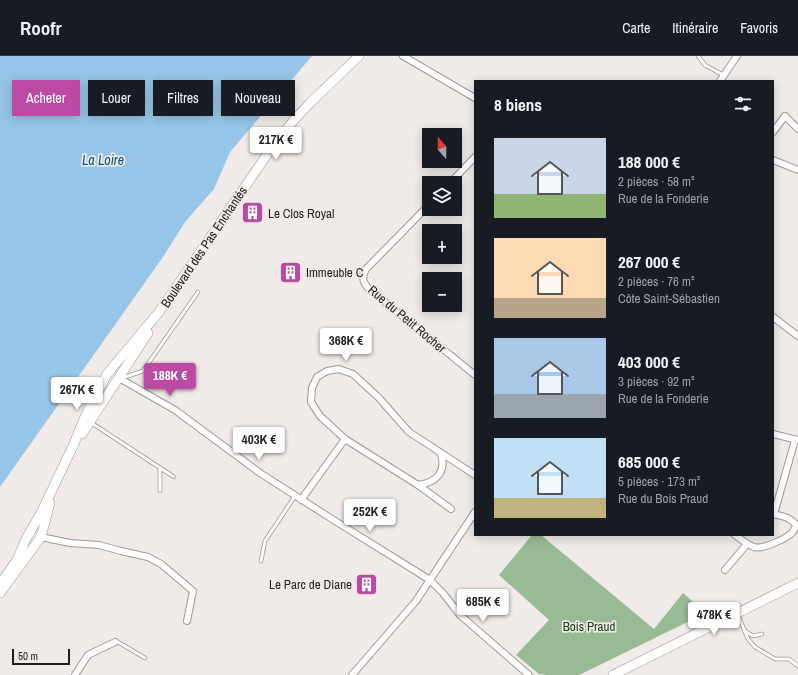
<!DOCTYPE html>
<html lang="fr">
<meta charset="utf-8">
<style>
body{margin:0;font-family:"Archivo Narrow",sans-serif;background:#20242c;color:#f1f3f6;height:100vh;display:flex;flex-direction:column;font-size:15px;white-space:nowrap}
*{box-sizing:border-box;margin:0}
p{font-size:13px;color:#9ea1a6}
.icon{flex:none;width:22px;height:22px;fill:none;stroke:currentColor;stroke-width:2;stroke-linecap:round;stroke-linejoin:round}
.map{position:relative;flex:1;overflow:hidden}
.details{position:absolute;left:474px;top:24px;width:300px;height:456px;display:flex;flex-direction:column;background:#171b24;border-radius:0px;box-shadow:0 2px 10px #0003}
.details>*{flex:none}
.banner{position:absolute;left:12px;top:24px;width:380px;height:36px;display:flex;gap:8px}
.needle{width:26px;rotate:340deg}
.controls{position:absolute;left:422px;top:72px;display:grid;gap:8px}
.controls a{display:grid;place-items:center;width:40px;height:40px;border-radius:0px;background:#171b24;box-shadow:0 2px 10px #0003;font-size:20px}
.scale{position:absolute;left:12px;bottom:10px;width:58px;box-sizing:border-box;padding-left:4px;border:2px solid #211f1e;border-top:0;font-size:11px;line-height:14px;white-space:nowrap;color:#211f1e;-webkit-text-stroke:3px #f0ebe8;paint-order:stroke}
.price{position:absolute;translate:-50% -34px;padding:0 9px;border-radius:4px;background:#fff;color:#222;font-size:13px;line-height:26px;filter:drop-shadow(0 1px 2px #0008)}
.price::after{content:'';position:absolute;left:50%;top:24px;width:12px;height:9px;margin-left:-6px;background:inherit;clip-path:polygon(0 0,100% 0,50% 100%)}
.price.selected{background:#bc4aa5;color:#fff}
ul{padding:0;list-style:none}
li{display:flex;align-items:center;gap:12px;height:100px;padding:0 20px}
li span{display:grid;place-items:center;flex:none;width:112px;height:80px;border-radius:0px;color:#555}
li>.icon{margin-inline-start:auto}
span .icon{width:48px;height:48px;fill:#fffc;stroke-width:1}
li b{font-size:17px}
h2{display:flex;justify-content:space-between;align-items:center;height:48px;padding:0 20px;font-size:17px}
.tag{padding:0 14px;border-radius:0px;background:#171b24;box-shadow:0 2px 10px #0003;font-size:14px;line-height:36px}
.tag.selected{background:#bc4aa5;color:#fff}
header{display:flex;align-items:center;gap:24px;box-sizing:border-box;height:56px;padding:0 20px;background:#171b24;border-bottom:1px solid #363941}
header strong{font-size:19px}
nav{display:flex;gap:22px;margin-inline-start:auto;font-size:14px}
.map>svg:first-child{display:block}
</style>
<header>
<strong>Roofr</strong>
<nav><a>Carte</a><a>Itinéraire</a><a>Favoris</a></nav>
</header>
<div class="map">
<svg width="798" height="619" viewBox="0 0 798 619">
<rect width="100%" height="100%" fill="#f0ebe8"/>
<polygon fill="#97bb93" points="532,479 541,479 654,573 683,537 706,557 579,619 547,619 539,618 516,599 549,564 499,519"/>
<polygon fill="#97c5e7" points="0,0 312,0 230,96 214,133 185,166 163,201 0,431"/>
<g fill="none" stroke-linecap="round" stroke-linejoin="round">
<defs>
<g id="lane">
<polyline points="698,0 705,9 723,19"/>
<polyline points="122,322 143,315 198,236"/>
<polyline points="90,366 174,421"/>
<polyline points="160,435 160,412"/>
<polyline points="261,505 265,485 295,440"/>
<polyline points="738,559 748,583 755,591 775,603 789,603 798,610"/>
<polyline points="745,575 753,580 762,578"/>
<polyline points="115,586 118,586 145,602"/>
</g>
<g id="street">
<polyline points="403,0 475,42"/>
<polyline points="720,25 737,0"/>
<polyline points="773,76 785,60 798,73"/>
<polyline points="773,104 798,114"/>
<polyline points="450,127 475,101"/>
<path d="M429 149 366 213C361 222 363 227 370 234L475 319"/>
<polyline points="773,261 798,280"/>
<polyline points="119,322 175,354 260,417 332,463 430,524 443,537 460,559 529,619"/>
<polyline points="773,378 798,384"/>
<path d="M440 396C448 415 436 427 418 429L345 383 320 360 311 346 312 332 317 321 327 315 339 313 353 318 379 342 409 376 475 419"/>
<polyline points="418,429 451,453"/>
<polyline points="301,444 345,383"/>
<polyline points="774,458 795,384"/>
<path d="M735 479C741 483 747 489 754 491 762 494 785 483 792 477 794 475 795 472 796 469 791 461 781 460 773 458"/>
<polyline points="41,481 70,487 99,489 121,495 148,501 161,508 193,535 187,565"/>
<polyline points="725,514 747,488"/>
<polyline points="75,619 88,599 115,586"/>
<polyline points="352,619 416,545 475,456"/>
</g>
<g id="secondary">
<polyline points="82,378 148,277"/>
<polyline points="0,528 17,504 26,483 42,455 73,390 85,361 107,318 159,256 275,87 294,64 311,46 359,0"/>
<polyline points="0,537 41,481 50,447"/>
<polyline points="613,619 798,527"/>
</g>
</defs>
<use href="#lane" stroke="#9d9996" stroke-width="4.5"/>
<use href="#street" stroke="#9d9996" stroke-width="8"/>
<use href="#secondary" stroke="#9d9996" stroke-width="10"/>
<use href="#lane" stroke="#fff" stroke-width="3"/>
<use href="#street" stroke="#fff" stroke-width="6"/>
<use href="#secondary" stroke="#fff" stroke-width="9"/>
</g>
<defs>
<symbol id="building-square" viewBox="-11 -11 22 22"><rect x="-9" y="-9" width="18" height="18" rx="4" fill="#bc4aa5" stroke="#f0ebe8"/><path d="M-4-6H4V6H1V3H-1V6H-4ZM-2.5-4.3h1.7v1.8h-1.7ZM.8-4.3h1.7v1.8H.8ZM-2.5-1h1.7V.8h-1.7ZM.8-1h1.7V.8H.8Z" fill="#fff"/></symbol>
</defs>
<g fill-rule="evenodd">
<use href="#building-square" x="240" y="144" width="25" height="25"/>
<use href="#building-square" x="278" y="204" width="25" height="25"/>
<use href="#building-square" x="354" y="516" width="25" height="25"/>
</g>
<g text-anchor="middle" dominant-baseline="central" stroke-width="3.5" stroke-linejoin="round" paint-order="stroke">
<g font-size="13" fill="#211f1e" stroke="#f0ebe8" text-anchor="start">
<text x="268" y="157">Le Clos Royal</text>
<text x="306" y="216">Immeuble C</text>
<text x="352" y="528" text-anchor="end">Le Parc de Diane</text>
</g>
<g font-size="13" fill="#211f1e" stroke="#f0ebe8">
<text transform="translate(204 191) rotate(-56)">Boulevard des Pas Enchantés</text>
<text transform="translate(407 263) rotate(40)">Rue du Petit Rocher</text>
</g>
<g font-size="13" fill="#10430d" stroke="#f0ebe8">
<text x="589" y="570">Bois Praud</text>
</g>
<g font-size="14" font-style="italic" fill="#00527d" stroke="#f0ebe8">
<text x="103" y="104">La Loire</text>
</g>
</g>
</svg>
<div class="controls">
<a><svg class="needle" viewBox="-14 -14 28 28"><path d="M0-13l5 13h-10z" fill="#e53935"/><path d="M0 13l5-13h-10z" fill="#9ea1a6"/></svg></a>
<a><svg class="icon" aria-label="layers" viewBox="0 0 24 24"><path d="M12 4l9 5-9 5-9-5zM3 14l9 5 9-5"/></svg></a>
<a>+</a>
<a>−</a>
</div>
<div class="scale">50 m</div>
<b class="price" style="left:276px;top:105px">217K €</b>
<b class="price" style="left:346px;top:306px">368K €</b>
<b class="price selected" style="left:170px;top:341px">188K €</b>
<b class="price" style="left:77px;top:355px">267K €</b>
<b class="price" style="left:259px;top:405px">403K €</b>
<b class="price" style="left:370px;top:477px">252K €</b>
<b class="price" style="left:483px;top:567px">685K €</b>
<b class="price" style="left:714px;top:580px">478K €</b>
<div class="banner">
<a class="tag selected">Acheter</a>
<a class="tag">Louer</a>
<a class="tag">Filtres</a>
<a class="tag">Nouveau</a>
</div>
<section class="details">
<h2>8 biens<svg class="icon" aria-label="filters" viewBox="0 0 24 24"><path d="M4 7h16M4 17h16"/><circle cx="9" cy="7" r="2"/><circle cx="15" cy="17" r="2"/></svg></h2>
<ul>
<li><span style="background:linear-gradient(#c9d6e8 70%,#8fb573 0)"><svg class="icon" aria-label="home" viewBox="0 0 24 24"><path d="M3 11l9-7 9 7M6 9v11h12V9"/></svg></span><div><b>188 000 €</b><p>2 pièces · 58 m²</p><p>Rue de la Fonderie</p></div></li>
<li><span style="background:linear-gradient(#ffd9b3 75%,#b9a48a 0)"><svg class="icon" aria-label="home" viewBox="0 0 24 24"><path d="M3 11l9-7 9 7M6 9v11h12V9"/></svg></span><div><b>267 000 €</b><p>2 pièces · 76 m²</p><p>Côte Saint-Sébastien</p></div></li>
<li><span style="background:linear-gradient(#a9c7e8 70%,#9aa5b1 0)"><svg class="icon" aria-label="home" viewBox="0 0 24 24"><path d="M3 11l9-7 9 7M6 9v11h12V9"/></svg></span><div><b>403 000 €</b><p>3 pièces · 92 m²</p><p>Rue de la Fonderie</p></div></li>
<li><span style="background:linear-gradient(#bfe0f5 75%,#c2b280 0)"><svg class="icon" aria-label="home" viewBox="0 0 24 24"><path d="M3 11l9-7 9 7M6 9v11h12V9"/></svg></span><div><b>685 000 €</b><p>5 pièces · 173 m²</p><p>Rue du Bois Praud</p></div></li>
</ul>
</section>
</div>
